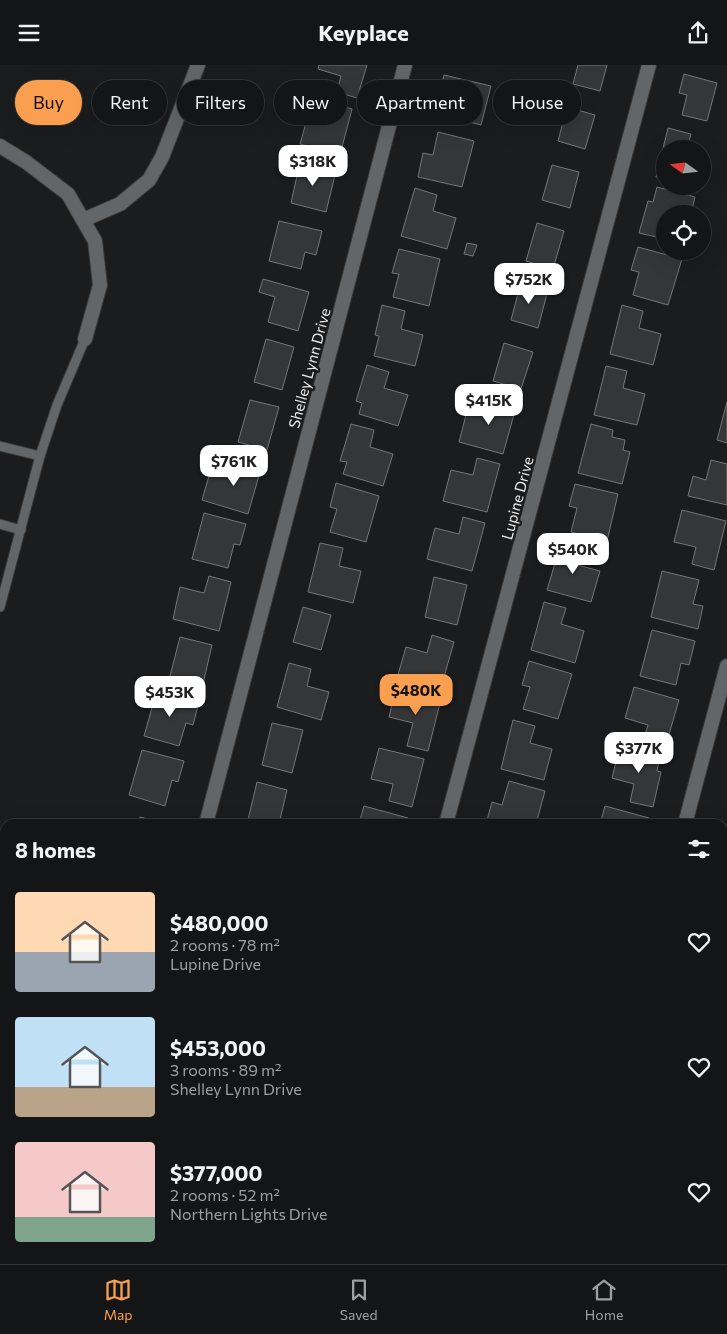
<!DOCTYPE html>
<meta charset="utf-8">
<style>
body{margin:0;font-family:Commissioner,sans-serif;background:#1d1e1f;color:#f1f3f6;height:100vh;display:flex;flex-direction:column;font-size:19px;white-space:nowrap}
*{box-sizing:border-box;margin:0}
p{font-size:16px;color:#9d9fa1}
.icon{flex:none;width:28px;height:28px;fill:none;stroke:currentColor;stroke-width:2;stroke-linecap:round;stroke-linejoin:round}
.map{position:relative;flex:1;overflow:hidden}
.side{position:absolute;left:0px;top:754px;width:728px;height:446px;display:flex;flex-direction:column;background:#141516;border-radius:15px 15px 0 0;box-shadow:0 5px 20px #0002,0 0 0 1px #333435}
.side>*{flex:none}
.hud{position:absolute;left:15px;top:15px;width:698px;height:45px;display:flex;gap:10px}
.needle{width:32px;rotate:285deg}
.controls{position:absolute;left:656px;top:75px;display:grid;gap:10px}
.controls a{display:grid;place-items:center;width:55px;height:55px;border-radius:50%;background:#141516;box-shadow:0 5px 20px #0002,0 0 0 1px #333435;font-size:25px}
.price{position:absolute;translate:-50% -42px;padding:0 11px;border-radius:10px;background:#fff;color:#222;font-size:16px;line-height:32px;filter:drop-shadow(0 1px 2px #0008)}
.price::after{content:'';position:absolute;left:50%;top:30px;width:15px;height:11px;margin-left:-8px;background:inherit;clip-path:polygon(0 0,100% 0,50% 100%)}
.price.active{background:#fa9f4f;color:#111}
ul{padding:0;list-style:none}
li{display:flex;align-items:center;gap:15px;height:125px;padding:0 15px}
li span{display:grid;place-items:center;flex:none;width:140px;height:100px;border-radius:5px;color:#555}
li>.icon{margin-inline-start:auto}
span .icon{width:60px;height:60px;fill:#fffc;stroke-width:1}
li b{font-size:21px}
h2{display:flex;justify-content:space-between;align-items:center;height:60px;padding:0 15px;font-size:21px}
.pill{padding:0 18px;border-radius:22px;background:#141516;box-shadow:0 5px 20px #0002,0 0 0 1px #333435;font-size:18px;line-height:45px}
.pill.active{background:#fa9f4f;color:#111}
header{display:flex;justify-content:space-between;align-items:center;height:65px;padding:0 15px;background:#141516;font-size:22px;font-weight:700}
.dock{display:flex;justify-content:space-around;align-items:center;height:70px;border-top:1px solid #333435;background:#141516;font-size:14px;color:#9d9fa1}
.dock a{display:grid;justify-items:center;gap:2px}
.dock .active{color:#fa9f4f}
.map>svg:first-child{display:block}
</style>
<header><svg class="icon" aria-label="menu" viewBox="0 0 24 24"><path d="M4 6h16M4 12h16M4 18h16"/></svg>Keyplace<svg class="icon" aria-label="share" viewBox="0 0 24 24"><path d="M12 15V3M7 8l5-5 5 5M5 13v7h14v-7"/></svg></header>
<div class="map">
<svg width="727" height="1199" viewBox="0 0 727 1199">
<rect width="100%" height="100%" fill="#1a1c1e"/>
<g fill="#343638" stroke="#747679">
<polygon points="319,0 367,0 357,33 337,27 341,11 318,4"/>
<polygon points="578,0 607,0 600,26 573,19"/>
<polygon points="684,9 717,18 707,56 682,50 687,30 679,28"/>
<polygon points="444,10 491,21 481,60 434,48"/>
<polygon points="313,33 352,44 340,90 300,79"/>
<polygon points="567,42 595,50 585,84 558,76"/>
<polygon points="668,63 691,69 687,84 665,84 665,114 656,112"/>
<polygon points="438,67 474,76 462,122 418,112 423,88 433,90"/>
<polygon points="702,90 709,92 702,115"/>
<polygon points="300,97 336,106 326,147 291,138"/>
<polygon points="552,100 579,107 570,143 542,135"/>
<polygon points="657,122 695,132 691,149 665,149 665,174 639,168 648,136 653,137"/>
<polygon points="415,123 437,130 433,146 456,153 447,184 401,171"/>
<polygon points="279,156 322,166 316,190 305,187 301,204 269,196"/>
<polygon points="537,158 564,166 553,204 526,196"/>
<polygon points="467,178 477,180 473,191 464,189"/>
<polygon points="638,182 682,194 668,240 633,230 639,207 631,205"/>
<polygon points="399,184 440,194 429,241 393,232 399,209 392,208"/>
<polygon points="263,214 309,227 298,266 268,257 275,232 259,227"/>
<polygon points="521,217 548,225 538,263 511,255"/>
<polygon points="382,240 405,246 401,264 423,270 415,301 374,291 379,271 375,270"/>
<polygon points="622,240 643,246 639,263 661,269 653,300 610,289"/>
<polygon points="266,274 294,282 282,325 254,317"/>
<polygon points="504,278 533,287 521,324 493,316"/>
<polygon points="367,300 389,307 384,323 408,330 398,361 359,349 362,338 356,336"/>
<polygon points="606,301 627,306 623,323 645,329 637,360 594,350"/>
<polygon points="484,333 516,342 503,389 459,377 467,346 479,349"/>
<polygon points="250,335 279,342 267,385 238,377"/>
<polygon points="727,337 727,378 717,375"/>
<polygon points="351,359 374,365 370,382 393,389 383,421 343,409 347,397 340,396"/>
<polygon points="591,359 613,365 612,372 625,375 623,385 630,387 622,419 578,408"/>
<polygon points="241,393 262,400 248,449 202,435 211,404 236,411"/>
<polygon points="477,393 500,399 487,447 443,436 451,405 473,410"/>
<polygon points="711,395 727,399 727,440 688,431 693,411 706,415"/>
<polygon points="336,418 379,431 366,477 330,467 337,444 330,442"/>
<polygon points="575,419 618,429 607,476 571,467 577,443 569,441"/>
<polygon points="682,445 726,456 714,505 692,499 696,482 674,477"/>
<polygon points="204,448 246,459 240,480 234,479 228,503 192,494"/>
<polygon points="463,452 485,458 472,506 427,494 435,463 459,469"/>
<polygon points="320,478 343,483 339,501 361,506 353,538 308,527"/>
<polygon points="561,478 582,484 577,500 600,506 591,537 547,525"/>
<polygon points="662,506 699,515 693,539 703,541 698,564 651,552"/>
<polygon points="209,511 231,517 219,566 173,554 180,522 204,528"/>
<polygon points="434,512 467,520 457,560 425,552"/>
<polygon points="544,537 566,543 561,559 584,566 575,598 531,585"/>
<polygon points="303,542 331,550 321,585 293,577"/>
<polygon points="652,565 695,576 689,600 681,598 676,620 640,611"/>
<polygon points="432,570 454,577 440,626 397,613 406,582 427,588"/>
<polygon points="180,572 212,580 203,619 170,611"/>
<polygon points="529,596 572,609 558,654 523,644 530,622 522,620"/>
<polygon points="289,598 311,604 307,621 329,627 321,655 277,642"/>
<polygon points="634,622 679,635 665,683 643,676 648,660 625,653"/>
<polygon points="396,623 441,634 428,686 407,681 413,658 389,652"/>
<polygon points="157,625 199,637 193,660 186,658 179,681 144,671"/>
<polygon points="513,655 535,661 530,678 552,684 544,715 501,704"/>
<polygon points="272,658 303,665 292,708 262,700"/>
<polygon points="620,681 660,691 657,706 661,707 653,742 630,737 634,719 612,713"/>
<polygon points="379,683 424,694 412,742 389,736 393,719 371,714"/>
<polygon points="142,685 184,696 178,717 172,715 165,741 129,730"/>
<polygon points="509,716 545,726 536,759 486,759 492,737 502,740"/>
<polygon points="257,717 287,725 279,759 247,759"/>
<polygon points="364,741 408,753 407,759 359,759"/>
<polygon points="605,741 649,753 647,759 600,759"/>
<polygon points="140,752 168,759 139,759"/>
<polygon points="723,772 727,773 727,825 722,824"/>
<polygon points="722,835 727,837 727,870 722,869"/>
<polygon points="29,1195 52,1195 51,1199 28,1199"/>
<polygon points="132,1195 162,1195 177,1199 131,1199"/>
<polygon points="269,1195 291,1195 290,1199 268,1199"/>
<polygon points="371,1195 406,1195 417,1198 370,1199"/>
<polygon points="555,1195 586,1195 586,1199 554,1199"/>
</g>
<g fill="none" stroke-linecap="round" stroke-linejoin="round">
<defs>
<g id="service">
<polyline points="0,381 40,391"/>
<polyline points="0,459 21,465"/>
<polyline points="0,542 40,391 57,340 85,274"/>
</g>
<g id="minor">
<polyline points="0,81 26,97 68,129 95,176 100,220 85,274"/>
<polyline points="83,155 120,139 149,115 162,92 198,0"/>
<polyline points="206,759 405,0"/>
<polyline points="446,759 649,0"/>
<polyline points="685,759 727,601"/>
<polyline points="91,1199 92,1195"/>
<polyline points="328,1199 329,1195"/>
<polyline points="626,1199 627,1195"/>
</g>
</defs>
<use href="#service" stroke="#37393a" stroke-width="11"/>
<use href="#minor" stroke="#37393a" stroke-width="16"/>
<use href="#service" stroke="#636668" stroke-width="9"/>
<use href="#minor" stroke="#636668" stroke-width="14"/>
</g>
<g text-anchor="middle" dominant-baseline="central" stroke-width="5" stroke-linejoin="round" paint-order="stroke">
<g font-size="15" fill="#e9eaec" stroke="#1a1c1e">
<text transform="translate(309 303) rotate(-75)">Shelley Lynn Drive</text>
<text transform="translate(517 433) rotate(-75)">Lupine Drive</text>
</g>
</g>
</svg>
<div class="controls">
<a><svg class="needle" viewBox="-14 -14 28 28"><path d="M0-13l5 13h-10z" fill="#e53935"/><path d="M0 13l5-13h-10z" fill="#9d9fa1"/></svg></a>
<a><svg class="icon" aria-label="locate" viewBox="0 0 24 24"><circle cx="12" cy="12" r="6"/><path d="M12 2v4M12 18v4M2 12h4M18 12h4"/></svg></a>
</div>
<b class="price" style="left:313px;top:122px">$318K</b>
<b class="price" style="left:529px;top:240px">$752K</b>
<b class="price" style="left:489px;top:361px">$415K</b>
<b class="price" style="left:234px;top:422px">$761K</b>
<b class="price" style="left:573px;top:510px">$540K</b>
<b class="price active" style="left:416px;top:651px">$480K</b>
<b class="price" style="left:170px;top:653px">$453K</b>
<b class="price" style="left:639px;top:709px">$377K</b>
<div class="hud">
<a class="pill active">Buy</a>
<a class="pill">Rent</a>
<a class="pill">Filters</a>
<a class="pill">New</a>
<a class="pill">Apartment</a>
<a class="pill">House</a>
</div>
<section class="side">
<h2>8 homes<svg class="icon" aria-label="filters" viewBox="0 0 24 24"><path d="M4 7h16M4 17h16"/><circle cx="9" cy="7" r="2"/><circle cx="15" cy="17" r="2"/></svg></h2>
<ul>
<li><span style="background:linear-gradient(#ffd9b3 60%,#9aa5b1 0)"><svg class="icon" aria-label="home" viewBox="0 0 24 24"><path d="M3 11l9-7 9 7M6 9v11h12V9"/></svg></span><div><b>$480,000</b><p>2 rooms · 78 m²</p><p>Lupine Drive</p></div><svg class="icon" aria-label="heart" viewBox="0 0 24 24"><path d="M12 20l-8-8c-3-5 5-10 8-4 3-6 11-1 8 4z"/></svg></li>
<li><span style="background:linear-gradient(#bfe0f5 70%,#b9a48a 0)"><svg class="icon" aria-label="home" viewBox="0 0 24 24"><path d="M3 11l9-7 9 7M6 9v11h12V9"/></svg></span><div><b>$453,000</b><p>3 rooms · 89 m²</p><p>Shelley Lynn Drive</p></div><svg class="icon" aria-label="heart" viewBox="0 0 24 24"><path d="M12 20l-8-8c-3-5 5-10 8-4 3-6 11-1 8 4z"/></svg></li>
<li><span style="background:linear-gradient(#f6c9c9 75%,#7fa58c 0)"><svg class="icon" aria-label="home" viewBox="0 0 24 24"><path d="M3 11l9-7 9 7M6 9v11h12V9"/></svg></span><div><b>$377,000</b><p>2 rooms · 52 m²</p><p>Northern Lights Drive</p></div><svg class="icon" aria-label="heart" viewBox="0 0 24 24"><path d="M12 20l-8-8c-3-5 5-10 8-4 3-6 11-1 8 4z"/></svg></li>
</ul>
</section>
</div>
<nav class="dock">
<a class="active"><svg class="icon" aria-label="map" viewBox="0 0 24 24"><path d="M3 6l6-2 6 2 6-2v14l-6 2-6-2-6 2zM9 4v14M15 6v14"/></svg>Map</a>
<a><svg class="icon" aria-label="saved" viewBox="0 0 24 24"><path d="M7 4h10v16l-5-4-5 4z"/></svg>Saved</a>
<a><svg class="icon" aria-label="home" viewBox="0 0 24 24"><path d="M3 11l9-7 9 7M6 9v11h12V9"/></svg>Home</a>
</nav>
